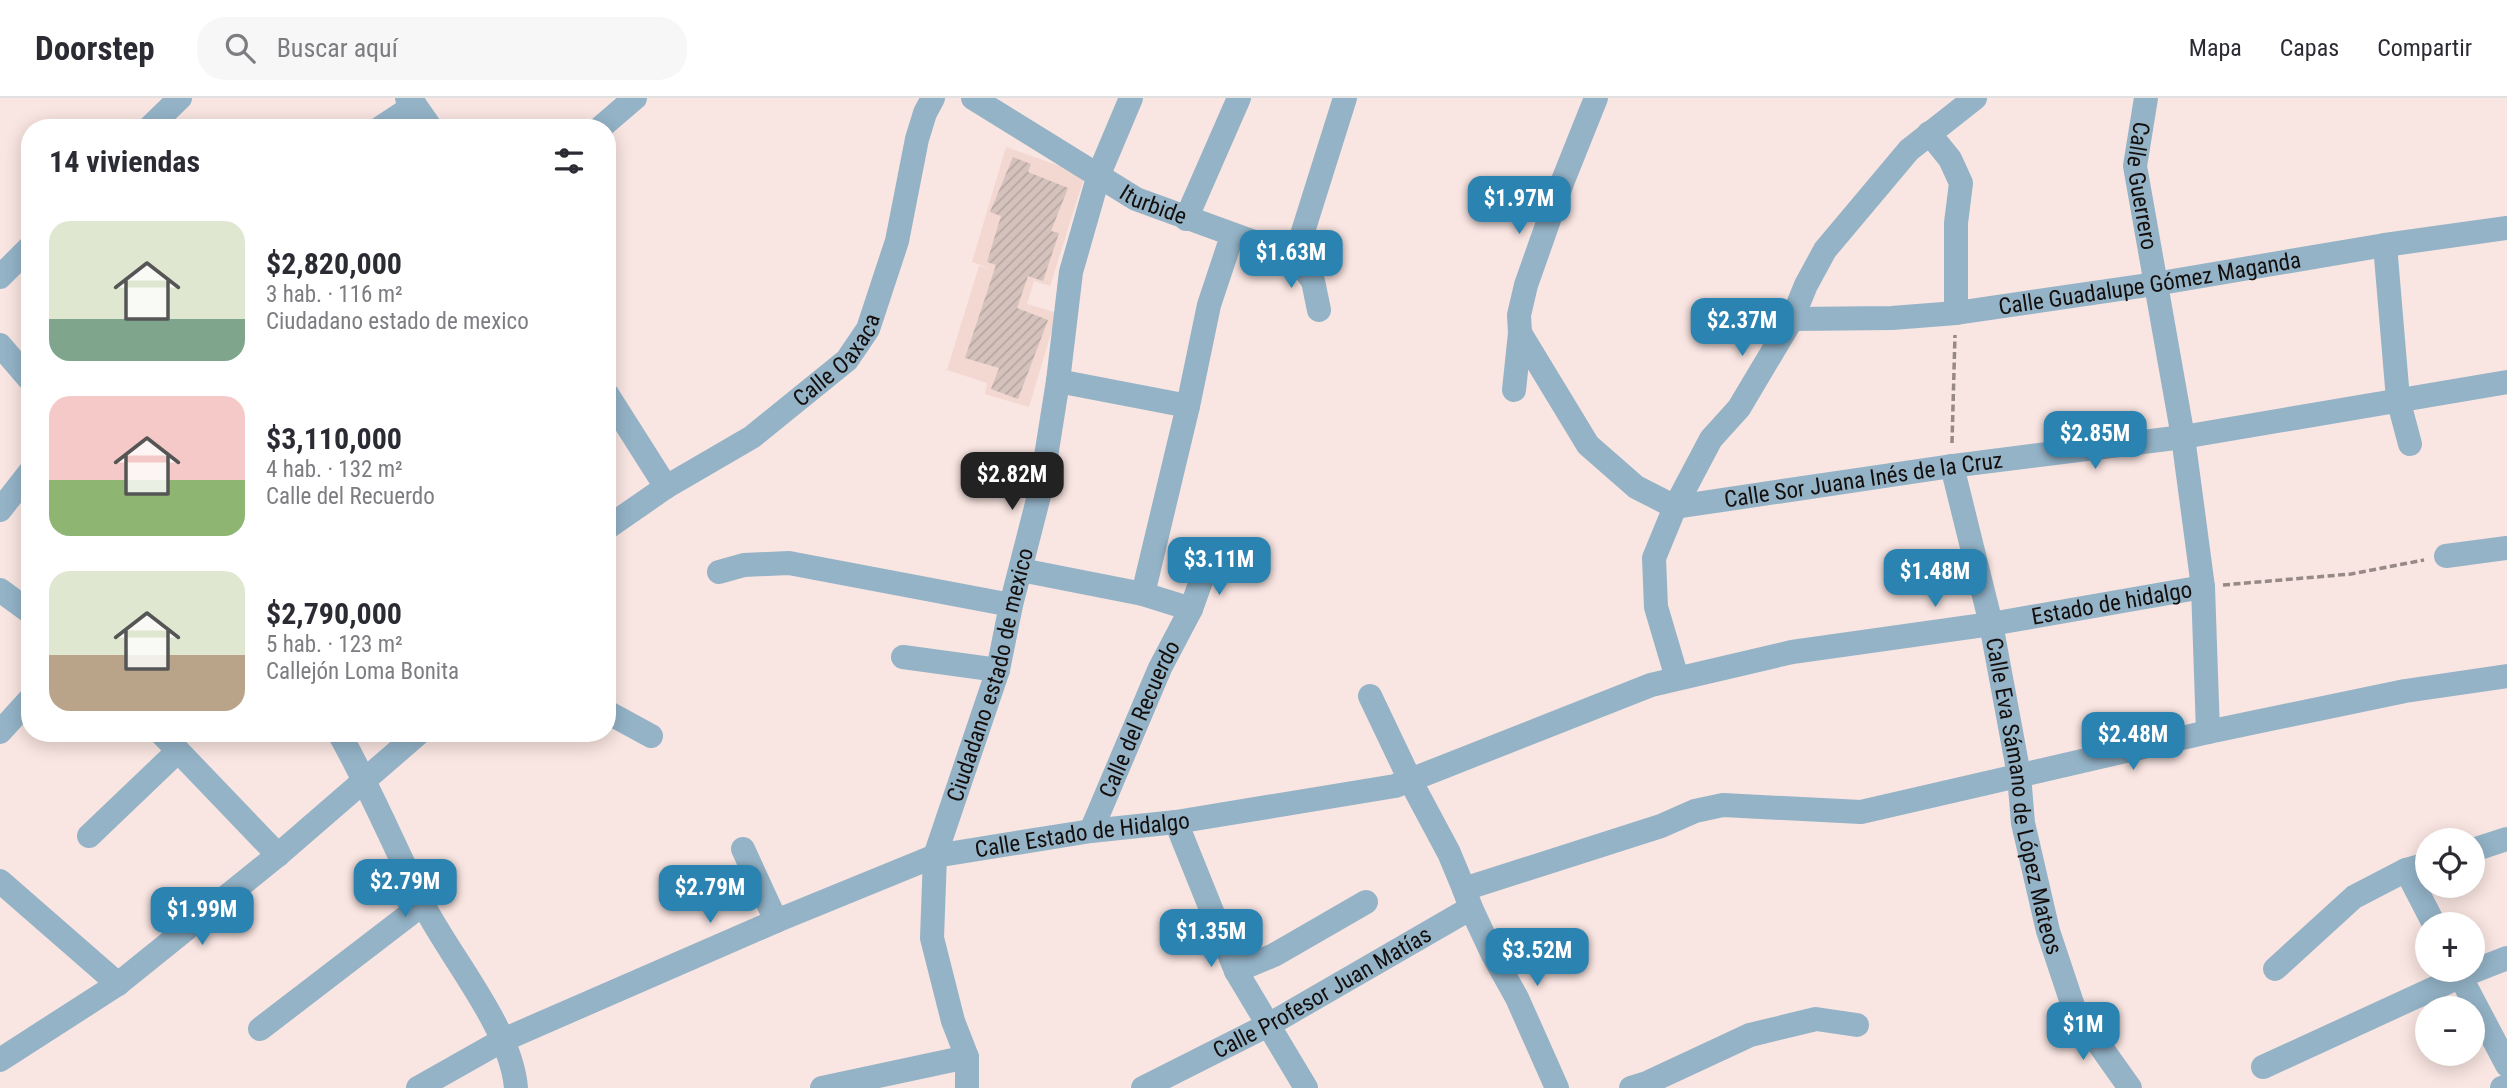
<!DOCTYPE html>
<html lang="es">
<meta charset="utf-8">
<style>
body{margin:0;font-family:"Roboto Condensed",sans-serif;background:#f7f7f7;color:#2b2b33;height:100vh;display:flex;flex-direction:column;font-size:26px;white-space:nowrap}
*{box-sizing:border-box;margin:0}
p{font-size:23px;color:#7c7c81}
.icon{flex:none;width:38px;height:38px;fill:none;stroke:currentColor;stroke-width:2;stroke-linecap:round;stroke-linejoin:round}
.map{position:relative;flex:1;overflow:hidden}
.drawer{position:absolute;left:21px;top:21px;width:595px;height:623px;display:flex;flex-direction:column;background:#fff;border-radius:28px;box-shadow:0 4px 18px #0003}
.drawer>*{flex:none}
.fabs{position:absolute;left:2415px;top:730px;display:grid;gap:14px}
.fabs a{display:grid;place-items:center;width:70px;height:70px;border-radius:50%;background:#fff;box-shadow:0 4px 18px #0003;font-size:35px}
.price{position:absolute;translate:-50% -60px;padding:0 16px;border-radius:14px;background:#2a83b1;color:#fff;font-size:23px;line-height:46px;filter:drop-shadow(0 2px 4px #0008)}
.price::after{content:'';position:absolute;left:50%;top:42px;width:21px;height:16px;margin-left:-10px;background:inherit;clip-path:polygon(0 0,100% 0,50% 100%)}
.price.on{background:#222;color:#fff}
ul{padding:0;list-style:none}
li{display:flex;align-items:center;gap:21px;height:175px;padding:0 28px}
li span{display:grid;place-items:center;flex:none;width:196px;height:140px;border-radius:21px;color:#555}
li>.icon{margin-inline-start:auto}
span .icon{width:84px;height:84px;fill:#fffc;stroke-width:1}
li b{font-size:30px}
h2{display:flex;justify-content:space-between;align-items:center;height:84px;padding:0 28px;font-size:30px}
header{display:flex;align-items:center;gap:42px;box-sizing:border-box;height:98px;padding:0 35px;background:#fff;border-bottom:2px solid #e1e1e2}
header strong{font-size:33px}
nav{display:flex;gap:38px;margin-inline-start:auto;font-size:24px}
.search{width:490px;height:63px;background:#f7f7f7;display:flex;align-items:center;gap:18px;box-sizing:border-box;padding:0 24px;border-radius:28px;color:#7c7c81;font-size:26px}
.map>svg:first-child{display:block}
</style>
<header>
<strong>Doorstep</strong>
<div class="search"><svg class="icon" aria-label="search" viewBox="0 0 24 24"><circle cx="10" cy="10" r="6"/><path d="M15 15l6 6"/></svg>Buscar aquí</div>
<nav><a>Mapa</a><a>Capas</a><a>Compartir</a></nav>
</header>
<div class="map">
<svg width="2507" height="990" viewBox="0 0 2507 990">
<defs>
<pattern id="building-hatch" width="6" height="6" patternUnits="userSpaceOnUse" patternTransform="scale(1.75)"><rect width="6" height="6" fill="#d5c2bd"/><path d="M-1 1l2-2M0 6l6-6M5 7l2-2" fill="none" stroke="#b6a6a1"/></pattern>
</defs>
<rect width="100%" height="100%" fill="#f9e5e1"/>
<polygon fill="#f3d7d1" points="1006,49 1085,77 1050,188 1034,183 1027,206 1057,215 1029,309 985,296 987,285 947,272 979,168 991,171 972,164"/>
<polygon fill="url(#building-hatch)" points="1013,59 1031,66 1028,74 1068,90 1051,133 1059,135 1043,183 1028,178 1017,210 1048,222 1018,301 991,291 999,270 965,260 996,167 987,164 1001,118 990,114"/>
<g fill="none" stroke-linecap="round" stroke-linejoin="round">
<g stroke="#978986" stroke-width="3.5" stroke-dasharray="7 3.5" stroke-linecap="butt">
<polyline points="1952,345 1955,237"/>
<polyline points="2223,487 2351,476 2424,462"/>
</g>
<g stroke="#94b3c7" stroke-width="24">
<polyline points="407,0 415,7 431,30"/>
<path id="s1" d="M973 0 1136 101 1295 159 1313 183 1319 212"/>
<path id="s2" d="M2146 0 2135 68 2183 339 2203 489 2208 634"/>
<polyline points="149,30 180,0"/>
<polyline points="380,30 415,7"/>
<polyline points="600,30 635,0"/>
<polyline points="1929,35 1950,61 1961,85 1956,125 1956,215"/>
<polyline points="1186,121 1239,0"/>
<polyline points="2385,147 2398,301 2410,346"/>
<polyline points="1295,159 1345,0"/>
<polyline points="0,179 30,149"/>
<path id="s3" d="M1792 221 1892 220 1956 215 2155 186 2385 147 2507 130"/>
<path id="s4" d="M1520 235 1588 347 1636 389 1675 409 1952 368 2183 339 2507 284"/>
<polyline points="0,247 30,282"/>
<polyline points="1058,283 1188,308"/>
<polyline points="1514,292 1520,235 1519,217 1526,187 1562,85 1596,0"/>
<polyline points="607,296 666,389"/>
<path id="s5" d="M1952 368 1991 526 2019 677 2023 725 2048 833 2074 911 2130 990"/>
<polyline points="0,412 30,374"/>
<path id="s6" d="M607 430 666 389 752 339 847 262 868 231 897 143 917 41 925 15 933 0"/>
<polyline points="2446,458 2507,450"/>
<polyline points="1021,472 1143,496 1191,511"/>
<polyline points="719,474 744,467 789,465 1011,507"/>
<polyline points="0,492 30,514"/>
<polyline points="1143,496 1188,308 1209,207 1232,138"/>
<polyline points="903,559 998,572"/>
<polyline points="1677,580 1656,509 1654,460 1675,409 1711,341 1739,310 1792,221 1806,187 1825,152 1909,52 1975,0"/>
<polyline points="1370,598 1410,682 1449,755 1464,791"/>
<polyline points="607,614 651,638"/>
<polyline points="0,634 30,601"/>
<polyline points="161,635 278,757"/>
<path d="M339 635C370 690 394 748 422 804 450 860 511 929 516 990"/>
<polyline points="1176,724 1236,873 1306,990"/>
<path id="s7" d="M1091 733 1160 570 1191 511 1205 472"/>
<polyline points="89,738 178,653"/>
<polyline points="743,751 776,823"/>
<polyline points="2473,752 2507,741"/>
<polyline points="2406,772 2434,826"/>
<polyline points="0,783 118,886"/>
<polyline points="1471,810 1493,857 1517,900 1557,990"/>
<polyline points="2275,871 2354,799 2406,772 2427,766"/>
<polyline points="2457,872 2507,967"/>
<polyline points="1236,873 1274,857 1366,804"/>
<polyline points="260,931 423,806"/>
<polyline points="0,962 118,886 278,757 419,635"/>
<polyline points="2263,969 2461,878 2507,860"/>
<path id="s8" d="M418 990 503 942 776 823 935 758 1091 733 1176 724 1395 688 1651 587 1792 554 1991 526 2203 489"/>
<polyline points="822,990 967,959"/>
<path id="s9" d="M967 990V959L953 923 932 840 935 758 998 572 1011 507 1041 390 1058 283 1071 174 1099 76 1131 0"/>
<path id="s10" d="M1143 990 1270 926 1471 810 1464 791 1661 728 1695 713 1723 707 1861 714 2208 634 2405 593 2507 578"/>
<polyline points="1631,990 1647,985 1750,937 1816,921 1857,927"/>
<polyline points="2502,990 2507,988"/>
</g>
</g>
<g text-anchor="middle" dominant-baseline="central" stroke-width="7" stroke-linejoin="round" paint-order="stroke">
<g font-size="23" fill="#140e0c" stroke="#fef6f4">
<text stroke="none"><textPath href="#s2" startOffset="89">Calle Guerrero</textPath></text>
<text stroke="none"><textPath href="#s1" startOffset="210">Iturbide</textPath></text>
<text stroke="none"><textPath href="#s3" startOffset="360">Calle Guadalupe Gómez Maganda</textPath></text>
<text stroke="none"><textPath href="#s6" startOffset="287">Calle Oaxaca</textPath></text>
<text stroke="none"><textPath href="#s4" startOffset="429">Calle Sor Juana Inés de la Cruz</textPath></text>
<text stroke="none"><textPath href="#s8" startOffset="1776">Estado de hidalgo</textPath></text>
<text stroke="none"><textPath href="#s9" startOffset="427">Ciudadano estado de mexico</textPath></text>
<text stroke="none"><textPath href="#s7" startOffset="122">Calle del Recuerdo</textPath></text>
<text stroke="none"><textPath href="#s5" startOffset="338">Calle Eva Sámano de López Mateos</textPath></text>
<text stroke="none"><textPath href="#s8" startOffset="716">Calle Estado de Hidalgo</textPath></text>
<text stroke="none"><textPath href="#s10" startOffset="203">Calle Profesor Juan Matías</textPath></text>
</g>
</g>
</svg>
<div class="fabs">
<a><svg class="icon" aria-label="locate" viewBox="0 0 24 24"><circle cx="12" cy="12" r="6"/><path d="M12 2v4M12 18v4M2 12h4M18 12h4"/></svg></a>
<a>+</a>
<a>−</a>
</div>
<b class="price" style="left:1519px;top:138px">$1.97M</b>
<b class="price" style="left:1291px;top:192px">$1.63M</b>
<b class="price" style="left:1742px;top:260px">$2.37M</b>
<b class="price" style="left:2095px;top:373px">$2.85M</b>
<b class="price on" style="left:1012px;top:414px">$2.82M</b>
<b class="price" style="left:1219px;top:499px">$3.11M</b>
<b class="price" style="left:1935px;top:511px">$1.48M</b>
<b class="price" style="left:2133px;top:674px">$2.48M</b>
<b class="price" style="left:405px;top:821px">$2.79M</b>
<b class="price" style="left:710px;top:827px">$2.79M</b>
<b class="price" style="left:202px;top:849px">$1.99M</b>
<b class="price" style="left:1211px;top:871px">$1.35M</b>
<b class="price" style="left:1537px;top:890px">$3.52M</b>
<b class="price" style="left:2083px;top:964px">$1M</b>
<section class="drawer">
<h2>14 viviendas<svg class="icon" aria-label="filters" viewBox="0 0 24 24"><path d="M4 7h16M4 17h16"/><circle cx="9" cy="7" r="2"/><circle cx="15" cy="17" r="2"/></svg></h2>
<ul>
<li><span style="background:linear-gradient(#dfe7d0 70%,#7fa58c 0)"><svg class="icon" aria-label="home" viewBox="0 0 24 24"><path d="M3 11l9-7 9 7M6 9v11h12V9"/></svg></span><div><b>$2,820,000</b><p>3 hab. · 116 m²</p><p>Ciudadano estado de mexico</p></div></li>
<li><span style="background:linear-gradient(#f6c9c9 60%,#8fb573 0)"><svg class="icon" aria-label="home" viewBox="0 0 24 24"><path d="M3 11l9-7 9 7M6 9v11h12V9"/></svg></span><div><b>$3,110,000</b><p>4 hab. · 132 m²</p><p>Calle del Recuerdo</p></div></li>
<li><span style="background:linear-gradient(#dfe7d0 60%,#b9a48a 0)"><svg class="icon" aria-label="home" viewBox="0 0 24 24"><path d="M3 11l9-7 9 7M6 9v11h12V9"/></svg></span><div><b>$2,790,000</b><p>5 hab. · 123 m²</p><p>Callejón Loma Bonita</p></div></li>
</ul>
</section>
</div>
